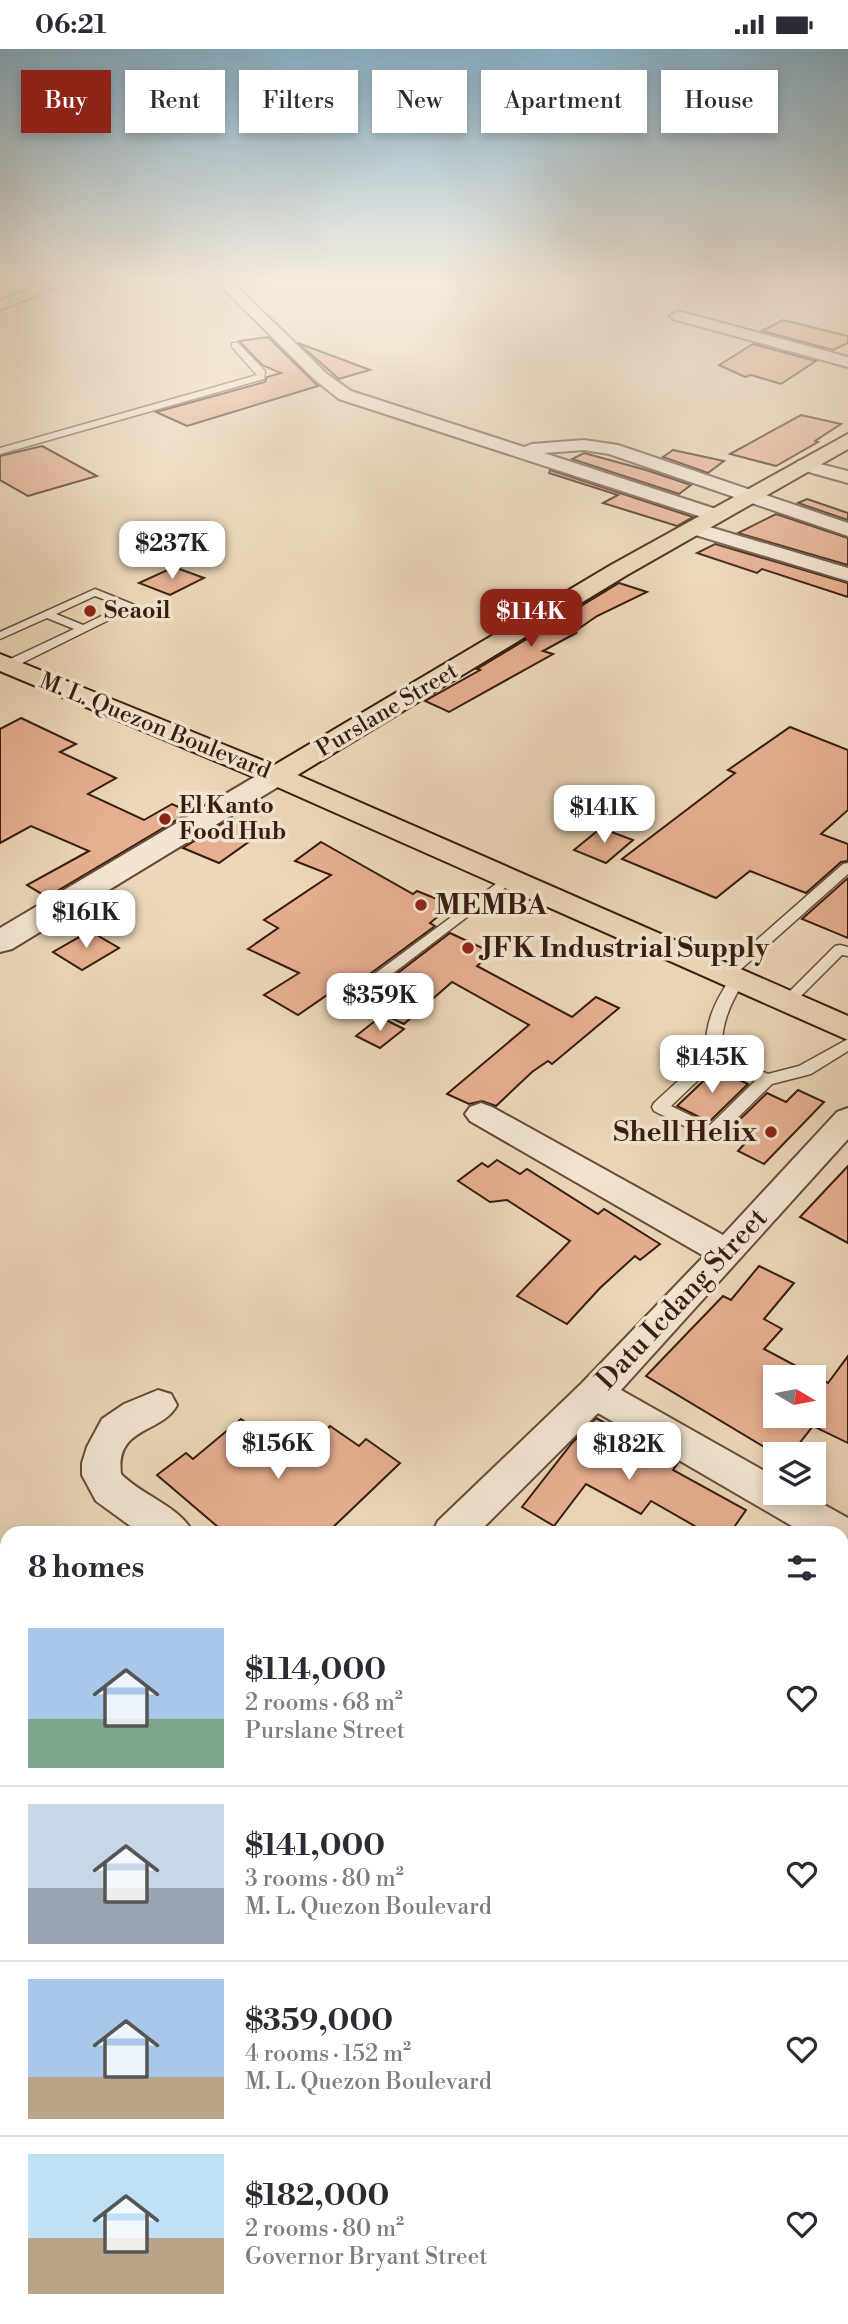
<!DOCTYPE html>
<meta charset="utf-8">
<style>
body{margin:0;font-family:"Libre Bodoni",serif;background:#f2f2f3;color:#2b2b33;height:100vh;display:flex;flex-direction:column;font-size:26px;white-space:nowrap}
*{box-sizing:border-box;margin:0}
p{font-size:23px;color:#7c7c81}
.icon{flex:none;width:38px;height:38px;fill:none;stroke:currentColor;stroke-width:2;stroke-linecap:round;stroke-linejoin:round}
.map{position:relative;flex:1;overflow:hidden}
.side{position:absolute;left:0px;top:1477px;width:849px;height:798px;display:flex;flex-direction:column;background:#fff;border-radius:21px 21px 0 0;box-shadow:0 4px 10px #0003}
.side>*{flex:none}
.guide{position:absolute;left:21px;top:21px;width:807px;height:63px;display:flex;gap:14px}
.needle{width:46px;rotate:100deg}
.controls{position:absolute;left:763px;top:1316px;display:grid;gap:14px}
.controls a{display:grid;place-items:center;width:63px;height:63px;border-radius:0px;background:#fff;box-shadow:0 4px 10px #0003;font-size:35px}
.price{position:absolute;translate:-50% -60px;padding:0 16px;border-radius:14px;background:#fff;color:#222;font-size:23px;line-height:46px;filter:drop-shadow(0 2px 4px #0008)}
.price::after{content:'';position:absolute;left:50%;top:42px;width:21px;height:16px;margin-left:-10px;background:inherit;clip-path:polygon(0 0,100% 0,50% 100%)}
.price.active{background:#8f2418;color:#fff}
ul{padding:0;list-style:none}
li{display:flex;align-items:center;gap:21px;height:175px;padding:0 28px}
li+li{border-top:2px solid #e1e1e2}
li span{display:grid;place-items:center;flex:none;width:196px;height:140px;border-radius:0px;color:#555}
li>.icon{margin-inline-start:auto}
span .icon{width:84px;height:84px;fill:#fffc;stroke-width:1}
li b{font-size:30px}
h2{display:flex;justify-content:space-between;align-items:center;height:84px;padding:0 28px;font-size:30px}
.pill{padding:0 24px;border-radius:0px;background:#fff;box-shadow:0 4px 10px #0003;font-size:24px;line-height:63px}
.pill.active{background:#8f2418;color:#fff}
.status{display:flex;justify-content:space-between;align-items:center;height:49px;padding:0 35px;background:#fff;direction:ltr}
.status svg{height:19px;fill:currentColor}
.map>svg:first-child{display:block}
</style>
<div class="status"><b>06:21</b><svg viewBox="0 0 49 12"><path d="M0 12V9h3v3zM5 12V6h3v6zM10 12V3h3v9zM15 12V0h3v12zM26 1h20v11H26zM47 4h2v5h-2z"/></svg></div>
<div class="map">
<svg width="848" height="2275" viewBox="0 0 848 2275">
<rect width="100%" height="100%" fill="#ecd7b8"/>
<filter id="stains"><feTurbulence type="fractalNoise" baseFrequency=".00286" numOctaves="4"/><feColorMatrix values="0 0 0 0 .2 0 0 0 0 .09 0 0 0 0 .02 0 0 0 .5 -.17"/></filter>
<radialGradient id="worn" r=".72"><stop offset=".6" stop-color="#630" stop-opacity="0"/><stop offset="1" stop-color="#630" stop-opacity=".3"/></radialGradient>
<g fill="#e7af91" stroke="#361c0f" stroke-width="2" fill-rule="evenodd">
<polygon points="783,271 848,287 848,294 833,301 762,282"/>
<polygon points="268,288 318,337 187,377 156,363 265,333 267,328 281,324 262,316 239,292"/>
<polygon points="298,294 370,321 339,330"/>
<polygon points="753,295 816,312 781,335 751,326 745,328 719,316"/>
<polygon points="801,366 841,375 815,392 818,393 776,417 730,405"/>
<polygon points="42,397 97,427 28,447 0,431 0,407"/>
<polygon points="673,401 724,412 708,424 663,408"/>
<polygon points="584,404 646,421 691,436 679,445 572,410"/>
<polygon points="550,421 693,468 677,477 603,454 618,446 549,424"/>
<polygon points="807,450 848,464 848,471 798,454"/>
<polygon points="776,465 848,489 848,516 738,484"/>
<polygon points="715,495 848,534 848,548 762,520 757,524 697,504"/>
<polygon points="174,518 204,529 170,546 139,534"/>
<polygon points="619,534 647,543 597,567 574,583 576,584 543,602 553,605 449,663 425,652 480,621 477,620"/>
<polygon points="21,669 76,695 60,703 116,729 88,745 144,771 172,755 190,763 47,848 27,836 89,802 31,777 0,794 0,680"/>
<polygon points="790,678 848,701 848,761 821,785 848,795 848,812 841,813 806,844 750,822 716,849 622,810 735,724 728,721"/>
<polygon points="231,769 264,782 219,814 183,799"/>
<polygon points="601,779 633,791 606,814 574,801"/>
<polygon points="321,793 413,845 417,842 452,856 430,874 435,877 359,933 355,938 359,943 373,943 450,884 493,904 477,917 572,968 596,948 619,959 552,1015 548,1012 532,1023 496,1057 482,1052 469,1055 447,1045 529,976 452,933 404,975 333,942 298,966 264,946 299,924 248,900 278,879 264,871 331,826 295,812"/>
<polygon points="848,829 848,889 802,870 821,853"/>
<polygon points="90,882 119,899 82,921 53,903"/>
<polygon points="380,968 404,980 380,999 356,987"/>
<polygon points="716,1020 748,1035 709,1073 677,1057"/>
<polygon points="798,1041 824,1053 764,1115 738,1102 747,1092 728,1082 767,1044 786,1053"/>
<polygon points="497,1111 520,1125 527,1120 598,1165 604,1160 660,1195 640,1211 635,1207 600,1239 567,1275 517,1247 570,1192 507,1151 490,1153 458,1132 482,1114 488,1118"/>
<polygon points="848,1117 848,1194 800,1168"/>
<path d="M759 1217 794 1234 764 1270 782 1280 764 1300 828 1334 848 1307V1394L813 1377 791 1405H776L646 1327 723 1247 731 1251ZM775 1328H814V1367H775Z"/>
<polygon points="596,1369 678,1414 673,1421 746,1461 730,1484 707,1484 651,1452 641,1465 586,1435 554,1477 522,1458 572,1394"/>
<polygon points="241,1370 295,1410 330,1377 359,1397 366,1390 400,1414 327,1484 225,1484 157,1426 186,1404 193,1410"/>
</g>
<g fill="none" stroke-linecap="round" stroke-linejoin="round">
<defs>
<g id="service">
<polygon points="232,294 238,294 265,322 264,330 0,405 0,399 257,326 232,298"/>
<path d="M95 540 137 557 12 619H4V613L74 580 47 569 0 590V583ZM95 547 122 557 83 576 56 565Z"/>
<path d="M848 814V825L731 929H741L744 932C730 955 720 977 722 1004L768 1025 799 1017 848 990V1002L811 1025 772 1035 718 1088H706L654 1062 652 1058 654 1054 706 1006C704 976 714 954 730 930H719L716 927 719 924 843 815ZM716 1014 755 1032 710 1076 671 1057Z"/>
<polygon points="508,826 515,830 513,833 371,941 361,941 358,938 361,935"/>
<polygon points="840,896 848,898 848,907 842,906 791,957 781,957 778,954 835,897"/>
</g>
<g id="minor">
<polygon points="56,230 75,230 0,261 0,252"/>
<polygon points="214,230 229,230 327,325 351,342 524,398 532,395 584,391 618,396 848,474 848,487 609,405 584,401 544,404 722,462 725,466 722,470 708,470 339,350 315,331"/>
<polygon points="678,262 848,308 848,318 673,270 670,267"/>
<polygon points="804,411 848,422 848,434 798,420 795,416 798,412"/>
<polygon points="696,474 848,519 848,532 689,484 686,480"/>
<polygon points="481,1054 492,1058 723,1186 837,1063 848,1059 848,1090 621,1341 775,1428 775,1444 803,1444 848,1469 848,1498 842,1500 842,1484 804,1484 598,1364 478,1484 432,1484 438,1472 582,1334 704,1207 470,1072 465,1065 470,1058"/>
<path d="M158 1341 171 1345 177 1356C162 1385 115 1377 121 1425 142 1447 180 1457 193 1484H140L96 1452 82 1426V1414L87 1398 102 1370 124 1355Z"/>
<polygon points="7,1927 7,1981 0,1984 0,1930"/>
<polygon points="842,2242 848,2245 848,2275 811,2275 808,2268 842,2268"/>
</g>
<polygon id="tertiary" points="276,718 286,721 290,727 286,733 12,900 0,903 0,879 266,721"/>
<polygon id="primary" points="848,385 848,400 627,526 286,733 276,736 266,733 262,727 266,721 611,516"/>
<polygon id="trunk" points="0,605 286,721 848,967 848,991 266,733 0,622"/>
</defs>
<use href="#service" stroke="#644b39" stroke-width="3"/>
<use href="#minor" stroke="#644b39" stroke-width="4"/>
<use href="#tertiary" stroke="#644b39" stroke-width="4"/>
<use href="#primary" stroke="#361c0f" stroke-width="4"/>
<use href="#trunk" stroke="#361c0f" stroke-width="4"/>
<use href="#service" fill="#f3e5d1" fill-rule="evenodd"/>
<use href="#minor" fill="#f3e5d1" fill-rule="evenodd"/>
<use href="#tertiary" fill="#f3e5d1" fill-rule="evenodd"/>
<use href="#primary" fill="#ecd7b8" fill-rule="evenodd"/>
<use href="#trunk" fill="#ecd7b8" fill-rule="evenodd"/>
</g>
<linearGradient id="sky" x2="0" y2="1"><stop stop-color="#88b6d1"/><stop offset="0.42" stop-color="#f6eddf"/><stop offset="1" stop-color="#f6eddf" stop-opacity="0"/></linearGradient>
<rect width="848" height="548" fill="url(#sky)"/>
<g fill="#8f2418" stroke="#f3e5d1" stroke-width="2.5">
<circle cx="90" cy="562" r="7"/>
<circle cx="165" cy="770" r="7"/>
<circle cx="421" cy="856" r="7"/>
<circle cx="468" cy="899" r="7"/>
<circle cx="771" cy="1083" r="7"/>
</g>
<g text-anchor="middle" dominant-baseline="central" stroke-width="7" stroke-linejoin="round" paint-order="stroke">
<g font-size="23" font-weight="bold" fill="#361c0f" stroke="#f3e5d1" text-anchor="start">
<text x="104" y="562">Seaoil</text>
<text x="179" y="757">El Kanto<tspan x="179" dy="26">Food Hub</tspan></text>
</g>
<g font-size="23" fill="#361c0f" stroke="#f3e5d1">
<text transform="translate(387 661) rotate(-31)">Purslane Street</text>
<text transform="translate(155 677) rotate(22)">M. L. Quezon Boulevard</text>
</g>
<g font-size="28" font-weight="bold" fill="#361c0f" stroke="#f3e5d1" text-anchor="start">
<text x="435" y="856">MEMBA</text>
<text x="482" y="899">JFK Industrial Supply</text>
<text x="757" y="1083" text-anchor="end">Shell Helix</text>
</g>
<g font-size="28" fill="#361c0f" stroke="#f3e5d1">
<text transform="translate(682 1250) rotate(-47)">Datu Icdang Street</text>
</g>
</g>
<rect width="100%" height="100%" filter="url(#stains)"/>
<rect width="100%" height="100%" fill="url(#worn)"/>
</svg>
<div class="controls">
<a><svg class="needle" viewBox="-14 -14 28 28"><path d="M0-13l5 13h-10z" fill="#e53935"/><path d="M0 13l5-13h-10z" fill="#7c7c81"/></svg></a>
<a><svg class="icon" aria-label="layers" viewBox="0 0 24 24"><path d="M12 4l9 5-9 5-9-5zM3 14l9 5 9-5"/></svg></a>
</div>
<b class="price" style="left:172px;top:532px">$237K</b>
<b class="price active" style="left:531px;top:600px">$114K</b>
<b class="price" style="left:604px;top:796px">$141K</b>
<b class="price" style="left:86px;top:901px">$161K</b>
<b class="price" style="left:380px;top:984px">$359K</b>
<b class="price" style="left:712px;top:1046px">$145K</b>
<b class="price" style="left:278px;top:1432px">$156K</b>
<b class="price" style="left:629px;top:1433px">$182K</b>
<div class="guide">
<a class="pill active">Buy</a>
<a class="pill">Rent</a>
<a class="pill">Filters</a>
<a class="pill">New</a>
<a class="pill">Apartment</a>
<a class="pill">House</a>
</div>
<section class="side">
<h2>8 homes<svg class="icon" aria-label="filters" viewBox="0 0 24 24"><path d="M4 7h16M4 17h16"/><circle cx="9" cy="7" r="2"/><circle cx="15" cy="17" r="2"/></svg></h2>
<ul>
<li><span style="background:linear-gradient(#a9c7e8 65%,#7fa58c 0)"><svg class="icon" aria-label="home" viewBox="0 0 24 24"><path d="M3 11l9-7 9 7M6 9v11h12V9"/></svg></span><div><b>$114,000</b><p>2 rooms · 68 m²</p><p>Purslane Street</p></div><svg class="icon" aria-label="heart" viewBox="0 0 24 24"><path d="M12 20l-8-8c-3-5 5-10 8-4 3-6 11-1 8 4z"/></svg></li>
<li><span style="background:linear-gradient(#c9d6e8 60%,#9aa5b1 0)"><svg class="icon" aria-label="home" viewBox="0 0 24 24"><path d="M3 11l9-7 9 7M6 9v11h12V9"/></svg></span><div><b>$141,000</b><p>3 rooms · 80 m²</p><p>M. L. Quezon Boulevard</p></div><svg class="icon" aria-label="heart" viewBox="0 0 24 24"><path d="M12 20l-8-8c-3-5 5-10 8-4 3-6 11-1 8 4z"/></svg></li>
<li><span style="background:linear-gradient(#a9c7e8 70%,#b9a48a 0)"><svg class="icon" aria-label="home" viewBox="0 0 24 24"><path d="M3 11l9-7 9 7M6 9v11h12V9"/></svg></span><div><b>$359,000</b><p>4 rooms · 152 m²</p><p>M. L. Quezon Boulevard</p></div><svg class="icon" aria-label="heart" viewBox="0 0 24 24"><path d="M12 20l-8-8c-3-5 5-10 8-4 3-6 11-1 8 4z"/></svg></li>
<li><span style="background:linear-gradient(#bfe0f5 60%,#b9a48a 0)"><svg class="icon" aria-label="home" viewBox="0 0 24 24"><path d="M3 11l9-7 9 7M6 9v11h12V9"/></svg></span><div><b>$182,000</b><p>2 rooms · 80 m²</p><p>Governor Bryant Street</p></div><svg class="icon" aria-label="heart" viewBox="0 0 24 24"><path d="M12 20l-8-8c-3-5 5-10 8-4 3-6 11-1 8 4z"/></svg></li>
</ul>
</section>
</div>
